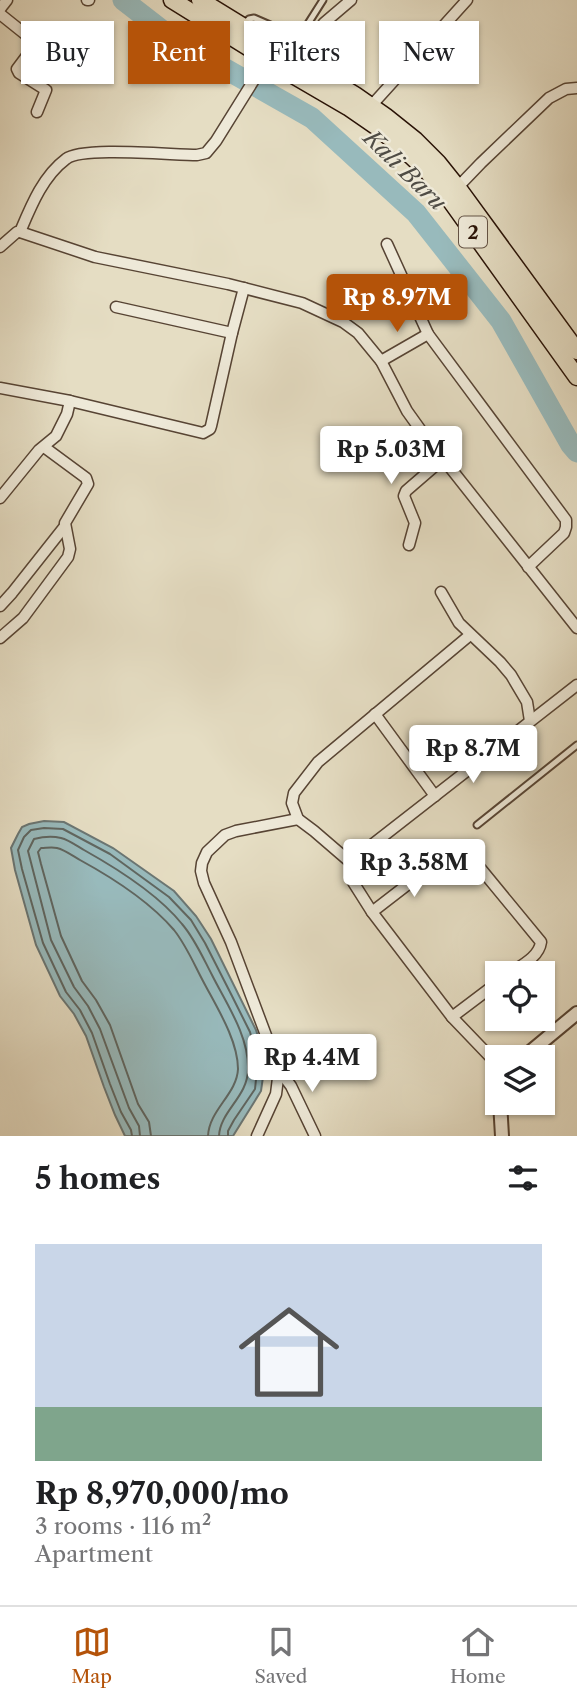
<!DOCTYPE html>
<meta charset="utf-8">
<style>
body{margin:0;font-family:"Libre Caslon Text",serif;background:#f6f6f6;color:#202124;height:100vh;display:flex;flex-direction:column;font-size:26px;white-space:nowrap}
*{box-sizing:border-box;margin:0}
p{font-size:23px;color:#757577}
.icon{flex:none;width:38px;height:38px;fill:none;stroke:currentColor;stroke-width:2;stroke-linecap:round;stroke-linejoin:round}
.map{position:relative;height:1136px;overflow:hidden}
.side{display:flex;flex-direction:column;background:#fff;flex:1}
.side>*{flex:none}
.top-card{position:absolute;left:21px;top:21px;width:536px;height:63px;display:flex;gap:14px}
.buttons{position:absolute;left:485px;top:961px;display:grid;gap:14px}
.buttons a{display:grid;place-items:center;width:70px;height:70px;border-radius:0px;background:#fff;box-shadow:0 2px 5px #0004;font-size:35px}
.price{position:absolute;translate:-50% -60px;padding:0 16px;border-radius:7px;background:#fff;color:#222;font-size:23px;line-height:46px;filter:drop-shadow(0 2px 4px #0008)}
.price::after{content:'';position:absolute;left:50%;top:42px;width:21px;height:16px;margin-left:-10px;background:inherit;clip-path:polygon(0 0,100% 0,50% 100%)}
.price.selected{background:#b45309;color:#fff}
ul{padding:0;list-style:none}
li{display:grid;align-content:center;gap:14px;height:371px;padding:0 35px}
li span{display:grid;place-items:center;height:217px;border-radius:0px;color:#555}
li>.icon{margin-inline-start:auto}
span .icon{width:126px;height:126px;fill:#fffc;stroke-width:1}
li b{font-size:30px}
h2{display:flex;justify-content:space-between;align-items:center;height:84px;padding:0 35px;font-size:30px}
.tag{padding:0 24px;border-radius:0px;background:#fff;box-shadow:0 2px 5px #0004;font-size:24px;line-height:63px}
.tag.selected{background:#b45309;color:#fff}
.tab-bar{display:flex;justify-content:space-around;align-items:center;height:98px;border-top:2px solid #e0e0e0;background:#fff;font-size:19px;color:#757577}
.tab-bar a{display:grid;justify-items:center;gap:4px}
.tab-bar .selected{color:#b45309}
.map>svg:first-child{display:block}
</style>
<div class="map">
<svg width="577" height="1136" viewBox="0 0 577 1136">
<rect width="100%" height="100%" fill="#e5ddc3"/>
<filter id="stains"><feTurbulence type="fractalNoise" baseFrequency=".00286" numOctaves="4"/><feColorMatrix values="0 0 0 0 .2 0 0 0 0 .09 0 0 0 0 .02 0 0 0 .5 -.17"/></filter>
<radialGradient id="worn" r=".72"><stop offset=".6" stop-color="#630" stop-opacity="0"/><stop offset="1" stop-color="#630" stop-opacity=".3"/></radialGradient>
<polygon fill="#98babc" stroke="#6b7673" stroke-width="2" points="44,821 64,822 113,848 174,891 196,916 211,939 256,1030 263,1052 264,1070 261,1091 233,1136 125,1136 115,1115 104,1087 86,1036 74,1014 60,996 36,945 15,870 11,848 18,834 22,827 29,824"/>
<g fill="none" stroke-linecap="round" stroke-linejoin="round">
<g stroke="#606660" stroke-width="2">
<polyline points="132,1136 131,1130 121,1112 110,1084 92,1033 80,1010 66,992 43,943 22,869 18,850 24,837 31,830 44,828 63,829 110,854 169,897 191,920 205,943 232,996 250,1032 256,1053 257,1070 255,1089 234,1120 228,1131 228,1136"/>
<path d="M140 1136 139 1126 129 1108 100 1029 88 1006 74 987 51 940 28 851 34 839C42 837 52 836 61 838 69 840 77 846 84 850 118 869 158 894 182 924 195 939 203 958 212 975 226 1003 249 1036 248 1069 248 1097 220 1111 219 1136"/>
<path d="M151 1136 149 1122 138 1104 110 1025 96 1000 82 981 61 936 41 864 38 852 41 848C46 848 52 847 57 848 65 850 73 856 80 860 113 878 150 902 174 930 186 945 194 964 203 981 216 1006 238 1040 238 1069 237 1094 209 1110 208 1136"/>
</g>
<polyline stroke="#98babc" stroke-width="21" points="123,0 176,41 312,118 416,213 501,321 571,445 577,452"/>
<defs>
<g id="service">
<polyline points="243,25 249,19 254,18 293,35"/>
<polyline points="284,49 293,35 300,34 304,30 323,0"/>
<polyline points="477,825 577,745"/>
</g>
<g id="minor">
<polyline points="87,0 89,0"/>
<polyline points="0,9 7,0"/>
<polyline points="0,14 35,42 35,45 17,69 19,73 46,90 37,112"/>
<polyline points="294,63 324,23 351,0"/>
<polyline points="371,106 467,0"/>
<polyline points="456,189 481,163 549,98 566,89 577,88"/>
<path d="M20 232C31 206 43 176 66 159 82 146 172 155 197 155L206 153 216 141 267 59"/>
<polyline points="387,244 428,334 566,520 566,527 564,533 528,567"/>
<polyline points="0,247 17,232 20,232 95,257 228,284 302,303 343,322 358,333 381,361 407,411 422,432 577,628"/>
<polyline points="116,307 232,333"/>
<polyline points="381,361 428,334"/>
<polyline points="0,388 70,401 203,433 210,429 211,426 232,333 244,288"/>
<polyline points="0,498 39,450 56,436 67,414 70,401"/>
<polyline points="409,545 415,523 404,496 406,491 443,459"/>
<polyline points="441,592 459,623 500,662 511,675 527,702 530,721"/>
<polyline points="0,606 12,593 65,526"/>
<polyline points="0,638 23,618 68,557 70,549 65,523 88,484 86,478 44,447"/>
<polyline points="375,714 435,796"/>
<polyline points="350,862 314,831 298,819 292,803 294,793 318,762 470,635"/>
<polyline points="350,862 577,685"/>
<polyline points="350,862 353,882 372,912 452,1017 497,1064"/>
<path d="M476 863 541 942C539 957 522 965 510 973"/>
<polyline points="372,912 438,861"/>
<polyline points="452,1017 497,983"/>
<polyline points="279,1070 291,1086 315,1136"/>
<polyline points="257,1136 276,1094 279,1070 231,942 204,883 201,871 202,863 207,852 225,835 236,831 298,819"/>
</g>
<g id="tertiary">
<polyline points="524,1057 577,1013"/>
<polyline points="500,1102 502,1136"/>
</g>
<g id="trunk">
<polyline points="172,0 288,72 348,107 377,127 406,151 428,172 448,197 577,377"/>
<polyline points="200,0 355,95 385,116 415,140 438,163 458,188 577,351"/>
</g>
</defs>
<use href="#service" stroke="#574434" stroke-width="9"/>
<use href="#minor" stroke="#574434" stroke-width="13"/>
<use href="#tertiary" stroke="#574434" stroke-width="16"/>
<use href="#trunk" stroke="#281105" stroke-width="19"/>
<use href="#service" stroke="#eee9d8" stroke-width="5"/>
<use href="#minor" stroke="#eee9d8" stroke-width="10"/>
<use href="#tertiary" stroke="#eee9d8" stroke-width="12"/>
<use href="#trunk" stroke="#e5ddc3" stroke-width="16"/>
</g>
<g text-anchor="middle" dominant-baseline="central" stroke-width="5" stroke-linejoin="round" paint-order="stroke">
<rect fill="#eee9d8" stroke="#635244" stroke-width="2" x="459" y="216.5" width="28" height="31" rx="5"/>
<g font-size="19" font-weight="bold" fill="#281105">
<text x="473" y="232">2</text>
</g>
<g font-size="23" font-style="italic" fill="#4f4c45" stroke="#eee9d8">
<text transform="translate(405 170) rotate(44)">Kali Baru</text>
</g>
</g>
<rect width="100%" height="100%" filter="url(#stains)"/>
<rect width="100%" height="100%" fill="url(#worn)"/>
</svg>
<div class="buttons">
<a><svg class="icon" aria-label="locate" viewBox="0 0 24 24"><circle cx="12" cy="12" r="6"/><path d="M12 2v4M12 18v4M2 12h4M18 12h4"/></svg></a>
<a><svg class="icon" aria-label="layers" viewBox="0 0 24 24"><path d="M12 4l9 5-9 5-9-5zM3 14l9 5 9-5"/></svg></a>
</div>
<b class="price selected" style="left:397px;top:334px">Rp 8.97M</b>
<b class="price" style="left:391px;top:486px">Rp 5.03M</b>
<b class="price" style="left:473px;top:785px">Rp 8.7M</b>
<b class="price" style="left:414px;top:899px">Rp 3.58M</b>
<b class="price" style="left:312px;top:1094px">Rp 4.4M</b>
<div class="top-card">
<a class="tag">Buy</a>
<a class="tag selected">Rent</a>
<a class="tag">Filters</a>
<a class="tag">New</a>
</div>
</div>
<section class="side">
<h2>5 homes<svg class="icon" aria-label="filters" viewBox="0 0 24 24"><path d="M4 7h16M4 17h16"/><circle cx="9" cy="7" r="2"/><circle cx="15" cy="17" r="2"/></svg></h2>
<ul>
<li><span style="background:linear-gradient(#c9d6e8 75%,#7fa58c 0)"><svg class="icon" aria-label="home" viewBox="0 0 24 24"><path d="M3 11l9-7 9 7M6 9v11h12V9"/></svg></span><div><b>Rp 8,970,000/mo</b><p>3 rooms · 116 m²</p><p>Apartment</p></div></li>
</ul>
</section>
<nav class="tab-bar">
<a class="selected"><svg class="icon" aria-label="map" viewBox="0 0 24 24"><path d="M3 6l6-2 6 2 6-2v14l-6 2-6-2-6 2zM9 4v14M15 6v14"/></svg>Map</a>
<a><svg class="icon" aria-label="saved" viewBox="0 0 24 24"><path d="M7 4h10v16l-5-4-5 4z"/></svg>Saved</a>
<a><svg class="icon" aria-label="home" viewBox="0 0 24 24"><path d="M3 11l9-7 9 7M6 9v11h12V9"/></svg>Home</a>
</nav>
